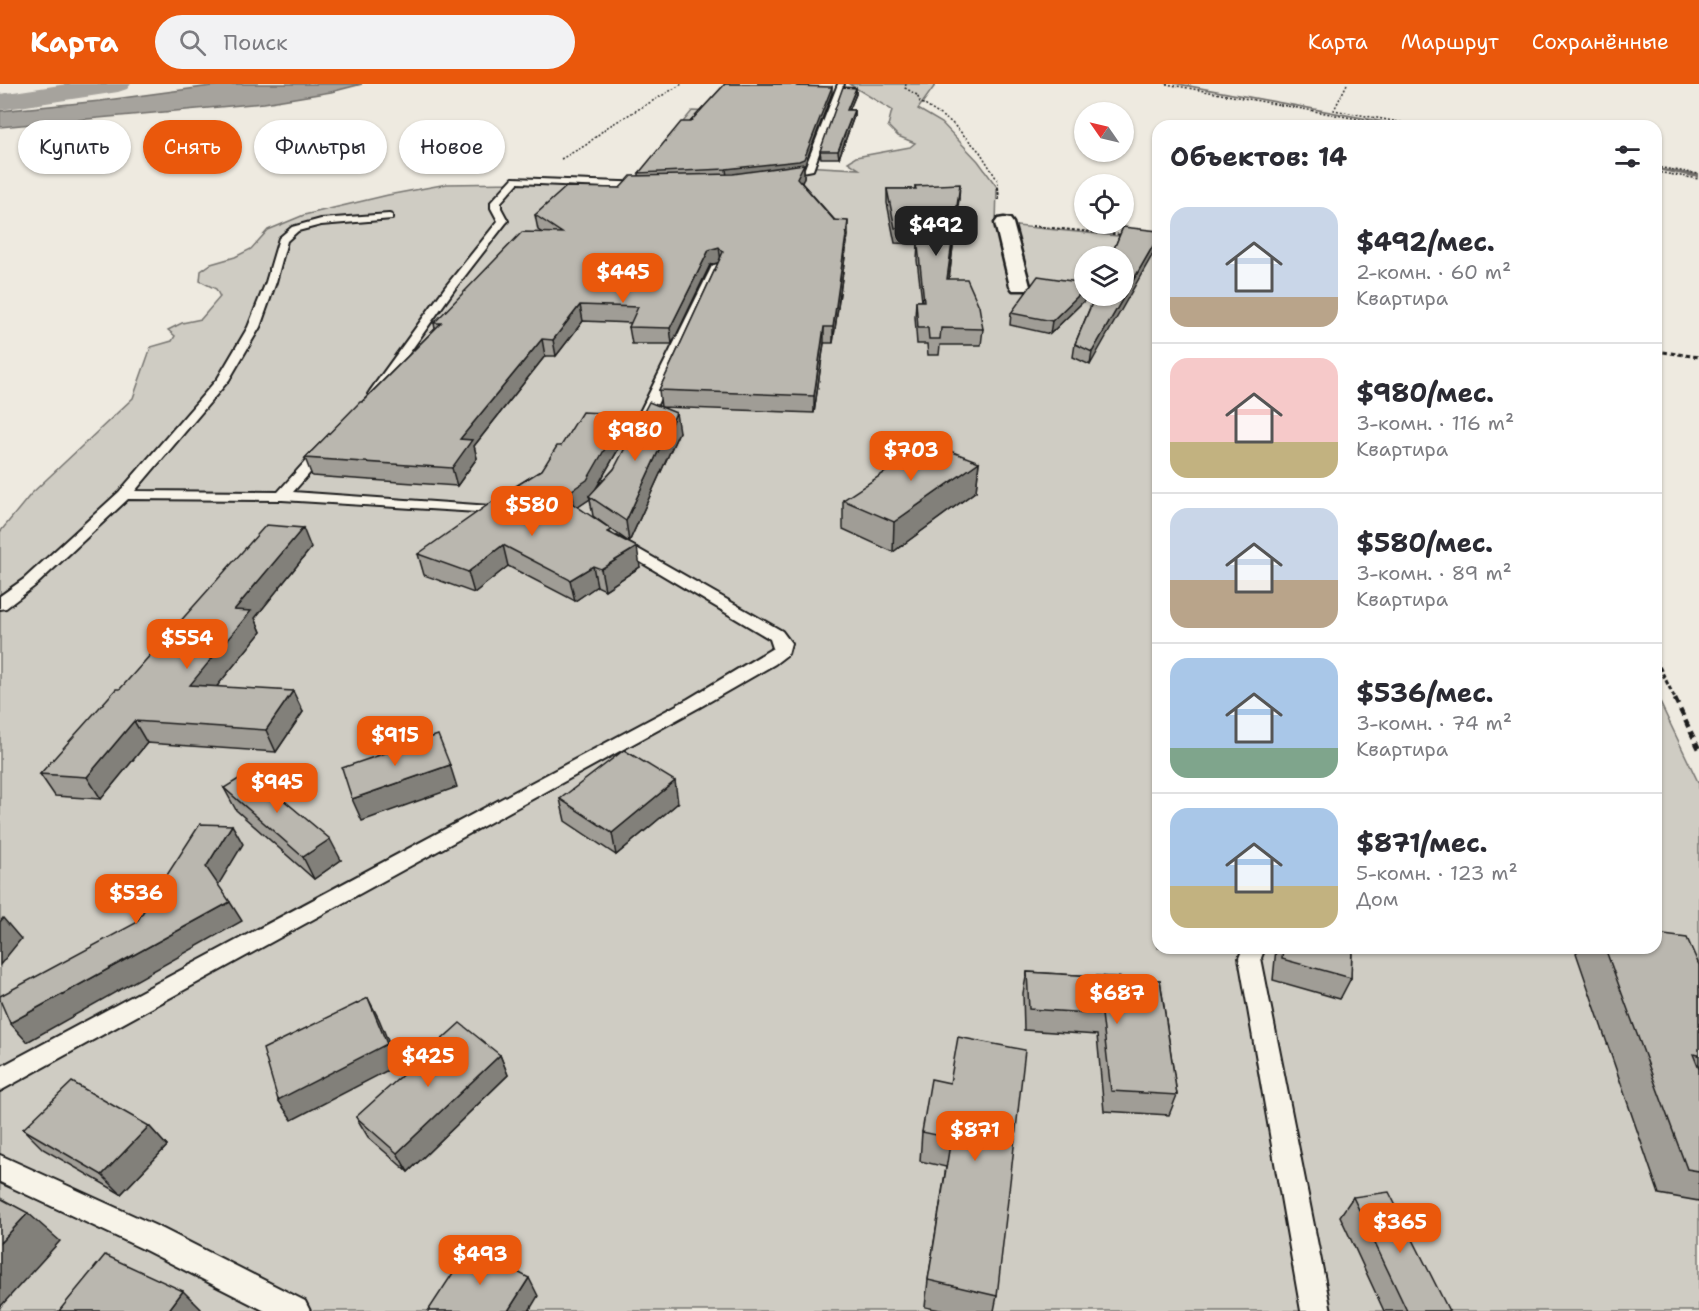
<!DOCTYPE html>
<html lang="ru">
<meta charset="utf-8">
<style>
body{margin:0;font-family:"Shantell Sans",sans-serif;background:#f2f2f3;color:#2b2b33;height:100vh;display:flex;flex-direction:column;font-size:22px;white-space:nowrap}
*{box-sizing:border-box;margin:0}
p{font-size:20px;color:#7c7c81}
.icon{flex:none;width:33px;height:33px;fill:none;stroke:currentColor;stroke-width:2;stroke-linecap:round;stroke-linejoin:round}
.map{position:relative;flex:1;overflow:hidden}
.drawer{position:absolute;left:1152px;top:36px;width:510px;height:834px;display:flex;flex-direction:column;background:#fff;border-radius:18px;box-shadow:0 2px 4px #0004}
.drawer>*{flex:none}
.top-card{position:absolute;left:18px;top:36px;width:570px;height:54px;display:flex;gap:12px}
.needle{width:39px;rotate:304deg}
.buttons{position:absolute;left:1074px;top:18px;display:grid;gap:12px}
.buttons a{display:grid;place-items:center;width:60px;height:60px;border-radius:50%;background:#fff;box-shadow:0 2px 4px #0004;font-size:30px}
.price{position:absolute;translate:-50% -51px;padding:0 14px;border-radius:12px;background:#ea580c;color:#fff;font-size:20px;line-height:39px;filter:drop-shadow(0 2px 3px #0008)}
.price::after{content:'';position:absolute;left:50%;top:36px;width:18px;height:14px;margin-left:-9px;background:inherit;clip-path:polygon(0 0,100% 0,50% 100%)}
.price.on{background:#222;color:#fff}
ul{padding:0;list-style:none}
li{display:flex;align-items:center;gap:18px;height:150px;padding:0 18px}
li+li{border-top:2px solid #e1e1e2}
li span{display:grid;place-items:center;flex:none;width:168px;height:120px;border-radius:18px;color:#555}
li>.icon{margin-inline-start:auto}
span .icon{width:72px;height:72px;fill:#fffc;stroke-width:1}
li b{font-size:26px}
h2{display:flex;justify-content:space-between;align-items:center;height:72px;padding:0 18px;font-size:26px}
.tag{padding:0 21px;border-radius:27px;background:#fff;box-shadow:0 2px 4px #0004;font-size:21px;line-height:54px}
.tag.on{background:#ea580c;color:#fff}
header{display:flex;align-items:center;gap:36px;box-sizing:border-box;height:84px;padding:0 30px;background:#ea580c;color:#fff}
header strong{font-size:28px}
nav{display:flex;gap:33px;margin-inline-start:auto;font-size:21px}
.search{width:420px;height:54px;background:#f2f2f3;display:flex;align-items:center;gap:15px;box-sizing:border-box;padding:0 21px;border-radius:33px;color:#7c7c81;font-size:22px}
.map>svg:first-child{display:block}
</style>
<header>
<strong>Карта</strong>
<div class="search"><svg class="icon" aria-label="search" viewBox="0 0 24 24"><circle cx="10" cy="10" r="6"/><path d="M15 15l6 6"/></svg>Поиск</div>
<nav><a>Карта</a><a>Маршрут</a><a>Сохранённые</a></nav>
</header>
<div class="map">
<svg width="1699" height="1227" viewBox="0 0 1699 1227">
<rect width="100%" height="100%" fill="#eeeae0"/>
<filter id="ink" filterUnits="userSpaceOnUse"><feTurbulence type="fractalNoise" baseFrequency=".0167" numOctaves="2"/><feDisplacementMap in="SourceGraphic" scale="12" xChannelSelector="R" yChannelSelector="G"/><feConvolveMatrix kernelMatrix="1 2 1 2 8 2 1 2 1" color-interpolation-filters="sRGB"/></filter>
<g filter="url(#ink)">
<path fill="#cfccc3" stroke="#767470" stroke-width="1.5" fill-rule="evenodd" d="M849 0H936L918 25 942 39 978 77 997 103 996 140 1158 156V864H1656V610L1699 700V1227H0V448L31 410 133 314 151 263 172 257 175 252 168 246 182 239 201 235 220 213 216 205 200 197 201 187 211 180 235 173 251 165 268 146 304 131 388 111 447 100 635 97 692 27 825 32 803 82 859 85 848 78 856 73 910 63 915 59 898 52 888 42 892 26ZM1084 172H1124V212H1084Z"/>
<polygon fill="#a6a39d" stroke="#6f6d69" stroke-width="1.5" points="226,0 362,0 331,8 264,19 0,43 0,27 100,17"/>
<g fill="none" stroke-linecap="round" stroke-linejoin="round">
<g fill="#6f6d69" fill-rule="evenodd">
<polygon points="1174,0 1183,0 1410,42 1401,42"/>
<polygon points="1656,84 1699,90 1699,94 1656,86"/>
</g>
<polygon fill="#a6a39d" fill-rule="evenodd" points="67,0 131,0 127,5 118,8 0,26 0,10"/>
<defs>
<g id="service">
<polygon points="838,0 844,0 813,86 776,93 776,89 805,84"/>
<polygon points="513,94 647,99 651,102 647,105 518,99 501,118 501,124 508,137 506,139 454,206 378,313 370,313 368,310 370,307 446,202 498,137 491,124 491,118"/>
<polygon points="389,130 392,131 392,135 321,141 298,147 287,157 276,198 260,243 229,296 135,407 278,408 320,361 325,360 332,364 293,408 505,423 510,424 512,427 510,430 282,416 128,415 36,501 6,524 0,525 0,512 24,495 119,408 218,294 248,243 266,198 279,154 292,143 321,135"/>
<polygon points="717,179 722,182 648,340 646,343 636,343 634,340 712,182"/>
<polygon points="617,453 782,547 791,559 788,570 775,580 700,623 0,1007 0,983 688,615 773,564 770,555 612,461 609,458"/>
<polygon points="1243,864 1265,864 1261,874 1331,1227 1301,1227 1239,874"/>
<polygon points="0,1071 163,1145 305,1217 310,1227 265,1227 143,1165 0,1098"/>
</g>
<polygon id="minor" points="1004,134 1010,135 1013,139 1030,202 1027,206 1013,206 1010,202 995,139 998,135"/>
</defs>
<use href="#service" stroke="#1c1c1c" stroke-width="4"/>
<use href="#minor" stroke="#1c1c1c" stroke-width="5"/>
<g stroke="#1c1c1c" stroke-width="1.5" stroke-dasharray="2 2" stroke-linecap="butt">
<polyline points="906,0 905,4 917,11 920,18 951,38 980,68 998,97 998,105"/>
<polyline points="1166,0 1396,42"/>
<polyline points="1347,0 1334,26 1420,42"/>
<polyline points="561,75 586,61 606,44 682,0"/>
<polyline points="1656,83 1699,90"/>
<polyline points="1656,88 1699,95"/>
</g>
<g stroke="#1c1c1c" stroke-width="2" stroke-dasharray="3 2" stroke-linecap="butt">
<polyline points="998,103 999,116"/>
<polyline points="1032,142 1123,151"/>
</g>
<g stroke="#1c1c1c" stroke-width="3" stroke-dasharray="4.5 3" stroke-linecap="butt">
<polyline points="1656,267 1699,273"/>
<polyline points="1656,576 1676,617"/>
</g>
<polyline stroke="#1c1c1c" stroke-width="4.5" stroke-dasharray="7 5" stroke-linecap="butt" points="1675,615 1699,665"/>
<use href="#service" fill="#f7f3e8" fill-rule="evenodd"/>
<use href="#minor" fill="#f7f3e8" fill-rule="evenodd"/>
</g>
<g fill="#a09d96" stroke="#1c1c1c" stroke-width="1.5">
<polygon points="725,0 800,0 800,2 832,9 804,83 804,93 802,99 848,151 833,259 824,259 814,329 662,323 679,348 629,458 593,432 590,415 578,423 612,450 640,483 605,506 597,502 575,517 508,482 474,509 424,491 418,470 519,415 516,402 542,386 561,362 628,348 597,403 614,385 661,323 659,306 718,179 710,181 672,260 632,260 629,243 631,239 583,237 556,272 545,272 474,362 477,374 457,402 312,392 305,374 435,245 434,239 541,148 538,146 535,131 620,104 639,92 639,89 690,38"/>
<polygon points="856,4 856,10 849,26 854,26 854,32 839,74 821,74 820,67"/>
<polygon points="915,102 959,114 949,195 983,245 981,261 940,261 939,271 928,271 927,260 917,260 915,233 916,217 922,217 917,176 918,160 895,159 887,119 887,105 915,105"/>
<polygon points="1123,143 1090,281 1073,273 1075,260"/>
<polygon points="1088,213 1050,250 1010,241 1011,229"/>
<polygon points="979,378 976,407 893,468 843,445 843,416"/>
<polygon points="311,464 255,534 261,548 217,602 303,628 276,668 147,659 101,715 55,712 40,690 120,605"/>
<polygon points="224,704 341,776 314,795 236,726"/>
<polygon points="560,715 678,719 616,771 565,737"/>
<polygon points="1276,864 1352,864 1351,894 1340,915 1273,896"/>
<polygon points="1580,864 1656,864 1699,881 1699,1117 1659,1110 1576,869"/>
<polygon points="1027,888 1160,896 1177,1011 1169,1031 1104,1027 1097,951 1024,946 1023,909"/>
<polygon points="500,971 508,991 408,1088 368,1053 356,1033"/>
<polygon points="950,999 997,1212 994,1227 945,1227 925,1223 928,1196 946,1083 920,1077 922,1048"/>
<polygon points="149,1042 167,1062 121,1110 43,1065 23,1045"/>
<polygon points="1353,1113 1449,1227 1384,1227 1340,1132"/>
</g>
<g fill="#82807a" stroke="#1c1c1c" stroke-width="1.5">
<polygon points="832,3 832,9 804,83 804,93 798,108 727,93 726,85"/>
<polygon points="856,4 856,10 847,32 847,26"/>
<polygon points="854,26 854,32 839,74 838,67"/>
<polygon points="960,100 959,114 947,211 947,195"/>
<polygon points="848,137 848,151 833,259 833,243"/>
<polygon points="1158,153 1158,161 1090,281 1092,268"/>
<polygon points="719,163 721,178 710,181 672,260 670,244 709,166"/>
<polygon points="1084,206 1084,212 1089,212 1088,213 1050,250 1052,237"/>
<polygon points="580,221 583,237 556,272 553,256"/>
<polygon points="824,243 824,259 814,329 814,312"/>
<polygon points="542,255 545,272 474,362 477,374 457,402 452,384 460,355"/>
<polygon points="676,329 679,348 629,458 626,437"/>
<polygon points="625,330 628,348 591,413 589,412 590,415 575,425 572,406"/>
<polygon points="979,378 976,407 893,468 894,438"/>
<polygon points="303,444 311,464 255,534 261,548 201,622 190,601 234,526"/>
<polygon points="503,461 508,482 474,509 468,488"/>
<polygon points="637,463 640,483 605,506 601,485"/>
<polygon points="593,482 597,502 575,517 570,496"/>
<polygon points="293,607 303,628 276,668 266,646"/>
<polygon points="134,637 147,659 101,715 87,693"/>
<polygon points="450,681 457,703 362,737 352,715"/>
<polygon points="675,697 678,719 616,771 612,749"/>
<polygon points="232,741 243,760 217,803 206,783"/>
<polygon points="330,755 341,776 314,795 303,773"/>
<polygon points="230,818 242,837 27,958 10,939"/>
<polygon points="3,834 21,855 0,881 0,838"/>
<polygon points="368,914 379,935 398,981 292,1036 278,1016"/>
<polygon points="500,971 508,991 408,1088 397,1069"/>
<polygon points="149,1042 167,1062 121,1110 102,1091"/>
<polygon points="28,1129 60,1157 0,1223 0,1159"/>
<polygon points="529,1194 538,1212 529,1227 508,1227"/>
<polygon points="183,1207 201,1225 200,1227 168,1227"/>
</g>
<g fill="#bab7af" stroke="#1c1c1c" stroke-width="1.5">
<polygon points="725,0 799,0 797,2 832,3 804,75 799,77 726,85 639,89 681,38 690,38"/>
<polygon points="843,3 856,4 847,26 854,26 838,67 820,67"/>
<polygon points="804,80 797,94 834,136 848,137 833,243 824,243 814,312 659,306 723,168 719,163 709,166 670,244 629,243 638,223 580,221 553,256 542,255 460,355 472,356 452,384 305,374 360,318 362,318 441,239 434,239 522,148 562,149 535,131 566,103 620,104 631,92 733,90"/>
<polygon points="960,100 947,195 967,195 979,222 983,245 941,244 940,255 929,255 928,244 918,244 916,217 924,217 918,162 921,145 895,144 887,105 916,105 915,102"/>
<polygon points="1123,143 1158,147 1158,153 1092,268 1075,260 1095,212 1124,212 1124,172 1111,172"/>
<polygon points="1038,192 1084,199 1084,206 1052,237 1011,229"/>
<polygon points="649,318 676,329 626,437 589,412 614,385"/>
<polygon points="582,328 625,330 587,396 572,406 516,402 542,386 557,362 561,362"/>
<polygon points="929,359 979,378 894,438 843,416"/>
<polygon points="499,413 570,418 612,446 608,448 637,463 601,485 593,482 570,496 503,461 468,488 418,470"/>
<polygon points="266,441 303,444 234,526 251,527 190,601 293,607 266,646 134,637 87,693 40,690 116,605 120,605"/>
<polygon points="438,651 450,681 352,715 342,684"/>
<polygon points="624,666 675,697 612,749 560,715"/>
<polygon points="250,688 330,755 303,773 224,704"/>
<polygon points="200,740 232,741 206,783 230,818 10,939 0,916 0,912 136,839"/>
<polygon points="1656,850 1687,854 1699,881 1699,971 1693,970 1699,985 1699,1087 1687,1085 1605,864 1656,864"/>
<polygon points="1283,864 1352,864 1351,894 1282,875"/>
<polygon points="1027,888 1160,896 1177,1011 1111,1007 1102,930 1029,925"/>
<polygon points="368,914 387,960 278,1016 263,965"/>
<polygon points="460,939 500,971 397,1069 356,1033"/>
<polygon points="958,953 1025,966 997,1212 928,1196 951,1054 922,1048 931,995 950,999"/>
<polygon points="72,998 149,1042 102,1091 23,1045"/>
<polygon points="1389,1108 1449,1227 1407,1227 1353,1113"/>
<polygon points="0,1114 28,1129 0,1159"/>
<polygon points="470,1163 529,1194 508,1227 428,1227"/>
<polygon points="105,1171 183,1207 168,1227 59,1227"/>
</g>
</g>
</svg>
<div class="buttons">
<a><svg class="needle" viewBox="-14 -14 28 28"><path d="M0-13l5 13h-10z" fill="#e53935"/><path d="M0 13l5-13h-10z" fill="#7c7c81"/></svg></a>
<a><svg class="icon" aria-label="locate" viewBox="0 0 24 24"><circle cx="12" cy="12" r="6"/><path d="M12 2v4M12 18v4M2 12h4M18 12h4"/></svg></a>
<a><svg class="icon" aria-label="layers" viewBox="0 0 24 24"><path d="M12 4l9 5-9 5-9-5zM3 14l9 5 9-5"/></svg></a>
</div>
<b class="price on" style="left:936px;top:173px">$492</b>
<b class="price" style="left:623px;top:220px">$445</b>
<b class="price" style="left:635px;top:378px">$980</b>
<b class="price" style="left:911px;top:398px">$703</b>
<b class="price" style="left:532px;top:453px">$580</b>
<b class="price" style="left:187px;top:586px">$554</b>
<b class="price" style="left:395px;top:683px">$915</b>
<b class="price" style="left:277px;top:730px">$945</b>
<b class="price" style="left:136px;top:841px">$536</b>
<b class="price" style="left:1117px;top:941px">$687</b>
<b class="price" style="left:428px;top:1004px">$425</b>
<b class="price" style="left:975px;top:1078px">$871</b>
<b class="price" style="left:1400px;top:1170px">$365</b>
<b class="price" style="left:480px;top:1202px">$493</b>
<div class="top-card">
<a class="tag">Купить</a>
<a class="tag on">Снять</a>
<a class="tag">Фильтры</a>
<a class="tag">Новое</a>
</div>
<section class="drawer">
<h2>Объектов: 14<svg class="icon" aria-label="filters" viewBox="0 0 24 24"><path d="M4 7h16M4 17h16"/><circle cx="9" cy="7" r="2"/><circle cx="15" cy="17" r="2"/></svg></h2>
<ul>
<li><span style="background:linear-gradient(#c9d6e8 75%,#b9a48a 0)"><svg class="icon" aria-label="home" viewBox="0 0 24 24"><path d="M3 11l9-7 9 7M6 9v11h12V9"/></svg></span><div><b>$492/мес.</b><p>2-комн. · 60 m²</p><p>Квартира</p></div></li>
<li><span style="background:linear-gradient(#f6c9c9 70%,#c2b280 0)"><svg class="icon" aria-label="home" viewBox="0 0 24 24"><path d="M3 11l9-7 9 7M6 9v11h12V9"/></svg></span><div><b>$980/мес.</b><p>3-комн. · 116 m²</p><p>Квартира</p></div></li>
<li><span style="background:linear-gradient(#c9d6e8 60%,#b9a48a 0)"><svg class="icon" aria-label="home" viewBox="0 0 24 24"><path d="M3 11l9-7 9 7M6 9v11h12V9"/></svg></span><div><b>$580/мес.</b><p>3-комн. · 89 m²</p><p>Квартира</p></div></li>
<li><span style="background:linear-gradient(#a9c7e8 75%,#7fa58c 0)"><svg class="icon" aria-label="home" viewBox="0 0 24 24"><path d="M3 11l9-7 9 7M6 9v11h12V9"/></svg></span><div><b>$536/мес.</b><p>3-комн. · 74 m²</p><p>Квартира</p></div></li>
<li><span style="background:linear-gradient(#a9c7e8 65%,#c2b280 0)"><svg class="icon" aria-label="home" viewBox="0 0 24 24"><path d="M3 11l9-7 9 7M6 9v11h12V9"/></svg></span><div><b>$871/мес.</b><p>5-комн. · 123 m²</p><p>Дом</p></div></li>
</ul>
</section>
</div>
